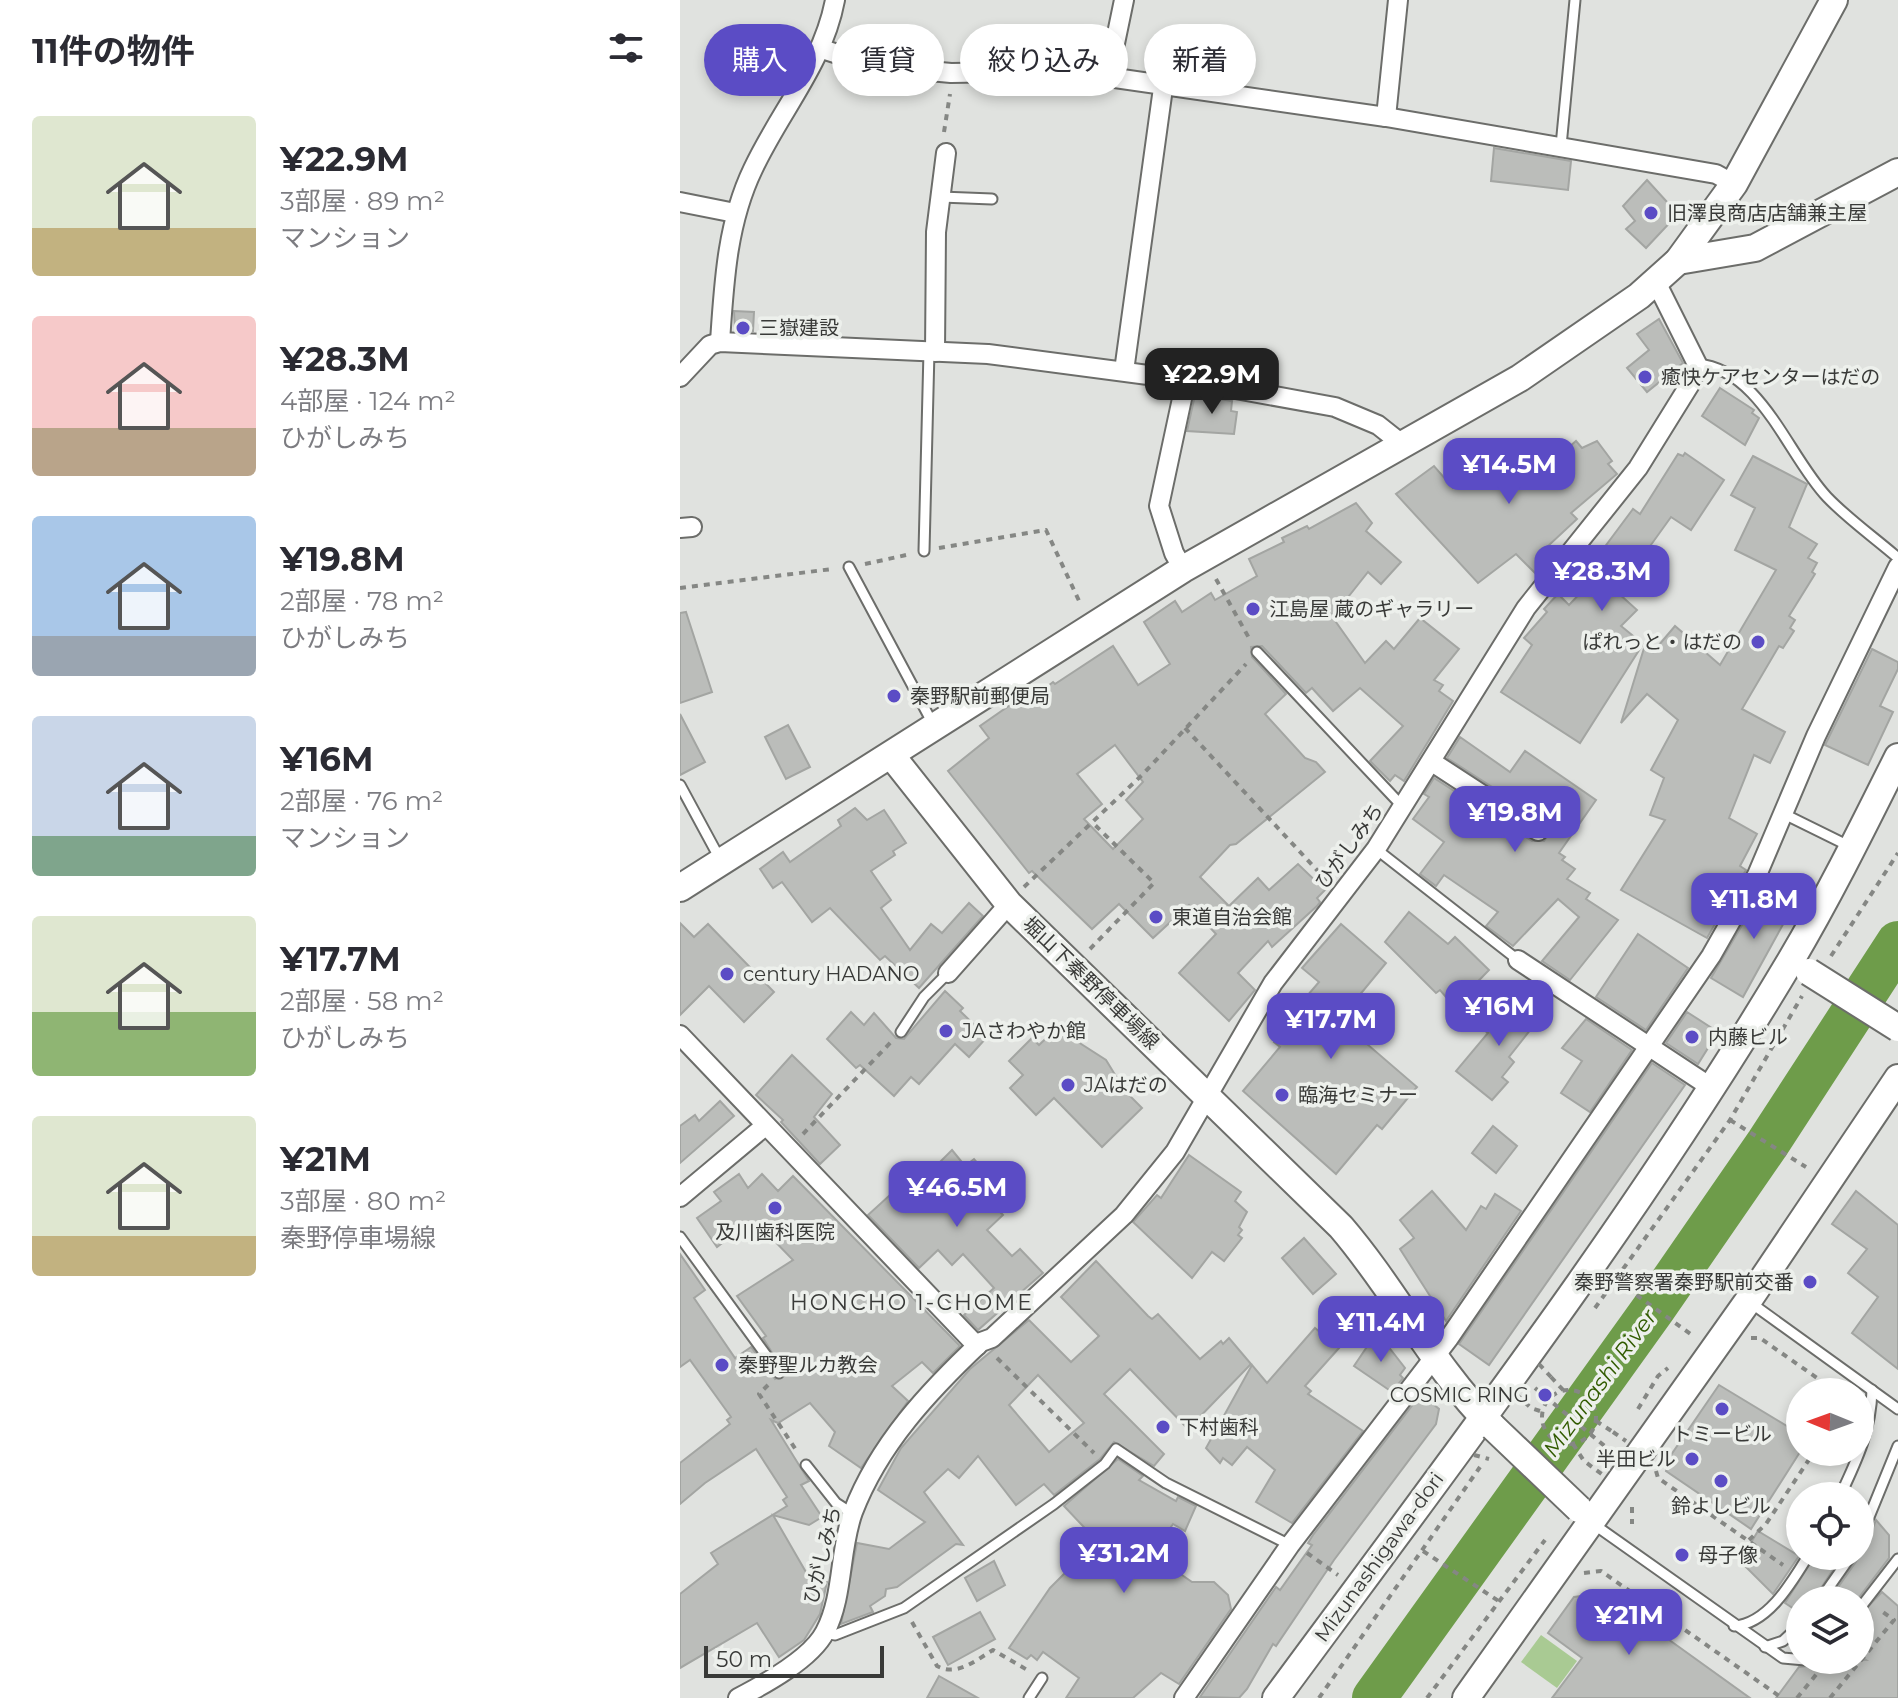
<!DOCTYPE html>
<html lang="ja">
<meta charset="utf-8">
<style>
body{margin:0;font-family:Montserrat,"Noto Sans JP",sans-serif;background:#f2f2f3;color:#2b2b33;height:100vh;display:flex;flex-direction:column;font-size:30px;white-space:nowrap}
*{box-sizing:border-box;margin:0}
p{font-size:26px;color:#7c7c81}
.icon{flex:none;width:44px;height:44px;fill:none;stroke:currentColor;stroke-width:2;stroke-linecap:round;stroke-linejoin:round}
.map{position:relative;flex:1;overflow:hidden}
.sheet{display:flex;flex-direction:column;background:#fff;width:680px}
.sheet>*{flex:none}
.banner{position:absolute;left:24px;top:24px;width:760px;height:72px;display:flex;gap:16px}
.needle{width:52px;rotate:271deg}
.tools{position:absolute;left:1106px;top:1378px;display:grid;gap:16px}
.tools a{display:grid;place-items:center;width:88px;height:88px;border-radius:50%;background:#fff;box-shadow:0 4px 12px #0003;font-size:40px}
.scale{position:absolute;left:24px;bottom:20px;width:180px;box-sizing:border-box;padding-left:8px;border:4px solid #393a38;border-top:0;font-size:22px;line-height:28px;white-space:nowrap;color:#393a38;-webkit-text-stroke:6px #edf0ec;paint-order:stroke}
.price{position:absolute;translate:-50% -68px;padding:0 18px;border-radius:16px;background:#5b4cc5;color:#fff;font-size:26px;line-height:52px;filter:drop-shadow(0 2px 4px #0008)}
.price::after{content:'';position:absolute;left:50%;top:48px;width:24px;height:18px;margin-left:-12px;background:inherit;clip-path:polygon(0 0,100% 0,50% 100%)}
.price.active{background:#222;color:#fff}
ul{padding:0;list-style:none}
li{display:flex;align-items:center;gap:24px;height:200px;padding:0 32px}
li span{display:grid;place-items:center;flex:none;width:224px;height:160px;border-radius:8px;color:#555}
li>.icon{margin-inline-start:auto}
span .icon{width:96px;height:96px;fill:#fffc;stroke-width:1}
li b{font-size:34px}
h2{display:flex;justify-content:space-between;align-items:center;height:96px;padding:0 32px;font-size:34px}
.chip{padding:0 28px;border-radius:36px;background:#fff;box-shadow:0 4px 12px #0003;font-size:28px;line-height:72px}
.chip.active{background:#5b4cc5;color:#fff}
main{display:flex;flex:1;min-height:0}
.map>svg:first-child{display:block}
</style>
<main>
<section class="sheet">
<h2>11件の物件<svg class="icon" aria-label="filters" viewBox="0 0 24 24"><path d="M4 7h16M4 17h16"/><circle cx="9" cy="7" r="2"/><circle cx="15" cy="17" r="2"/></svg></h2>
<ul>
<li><span style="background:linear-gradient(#dfe7d0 70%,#c2b280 0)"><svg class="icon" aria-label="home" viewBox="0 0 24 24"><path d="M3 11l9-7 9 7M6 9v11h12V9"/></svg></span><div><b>¥22.9M</b><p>3部屋 · 89 m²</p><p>マンション</p></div></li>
<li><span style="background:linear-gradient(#f6c9c9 70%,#b9a48a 0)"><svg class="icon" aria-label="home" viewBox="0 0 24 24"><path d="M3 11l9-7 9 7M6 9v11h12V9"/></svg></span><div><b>¥28.3M</b><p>4部屋 · 124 m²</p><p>ひがしみち</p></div></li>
<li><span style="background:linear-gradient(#a9c7e8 75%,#9aa5b1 0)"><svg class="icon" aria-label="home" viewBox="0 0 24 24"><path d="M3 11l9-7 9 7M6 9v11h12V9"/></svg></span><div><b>¥19.8M</b><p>2部屋 · 78 m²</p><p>ひがしみち</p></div></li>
<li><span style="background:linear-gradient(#c9d6e8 75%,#7fa58c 0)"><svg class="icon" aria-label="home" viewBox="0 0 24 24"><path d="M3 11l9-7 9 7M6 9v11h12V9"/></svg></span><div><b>¥16M</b><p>2部屋 · 76 m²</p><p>マンション</p></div></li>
<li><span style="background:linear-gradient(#dfe7d0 60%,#8fb573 0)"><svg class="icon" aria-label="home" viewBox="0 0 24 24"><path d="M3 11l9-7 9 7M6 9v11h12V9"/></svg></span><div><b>¥17.7M</b><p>2部屋 · 58 m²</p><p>ひがしみち</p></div></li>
<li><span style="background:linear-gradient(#dfe7d0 75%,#c2b280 0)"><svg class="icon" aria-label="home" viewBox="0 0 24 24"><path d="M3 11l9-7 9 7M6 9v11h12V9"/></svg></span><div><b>¥21M</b><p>3部屋 · 80 m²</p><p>秦野停車場線</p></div></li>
</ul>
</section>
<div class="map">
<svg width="1218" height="1698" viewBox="0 0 1218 1698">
<rect width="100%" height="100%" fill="#e0e2df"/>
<polygon fill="#a9ca93" points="861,1635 897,1661 877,1688 841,1662"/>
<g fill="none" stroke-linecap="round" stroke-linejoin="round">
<polyline stroke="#6e9c4a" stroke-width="44" points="694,1698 974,1308 1088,1143 1218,943"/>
</g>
<g fill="#bbbdba" stroke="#a3a5a2" stroke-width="2" fill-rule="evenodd">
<polygon points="814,148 891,161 888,190 811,181"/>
<polygon points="967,180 998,214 966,248 946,229 955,221 943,206"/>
<polygon points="54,311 74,312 73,331 55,331"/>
<polygon points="979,319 1003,363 967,392 947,368 969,350 957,334"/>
<polygon points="1040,388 1074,410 1072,413 1079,418 1065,445 1022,416"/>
<polygon points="515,395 552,401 551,411 557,412 554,434 507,431"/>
<polygon points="857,440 873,461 896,441 902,448 917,441 932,461 928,464 937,474 891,513 897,519 868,546 874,552 857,575 836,554 798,583 716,494 754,466 773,488"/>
<polygon points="1005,453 1044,480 1011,530 991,517 937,592 957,610 941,626 963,644 900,743 821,692 852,645 844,638 867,612 864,609 878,594 889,605 925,567 915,560 953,509 960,514 998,454 1003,456"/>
<polygon points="1073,456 1127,484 1109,527 1137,544 1128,558 1137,563 1132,572 1135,574 1109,616 1115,620 1110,628 1114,631 1103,648 1099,646 1062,709 1105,732 1090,763 1074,755 1049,818 1077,834 1060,866 1066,870 1027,938 941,890 985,820 970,815 984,778 971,770 998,720 967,694 941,723 965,645 973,652 995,626 1040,665 1096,570 1055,550 1075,508 1051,495"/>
<path d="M676 503 692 523 686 531 721 562 701 584 688 572 665 601 667 605 651 615 685 663 706 641 714 649 740 618 779 649 754 680 763 685 759 691 773 701 724 781 715 775 710 781 690 761 723 726 680 688 653 711 632 688 626 693 582 646 571 647 572 657 606 694 585 714 625 758 636 762 645 772 556 844 550 845 520 877 549 906 578 878 589 890 618 864 645 890 637 898 640 902 637 906 592 947 588 941 558 973 575 990 549 1021 499 973 536 934 509 905 473 938 439 904 412 929 352 871 349 873 268 771 309 738 300 726 343 696 348 702 373 682 375 684 433 646 458 685 490 664 464 622 495 601 502 612 531 593 535 600 577 576 569 559 604 542 602 538 627 526 629 529ZM435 745 463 782 446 800 463 819 433 849 404 819 422 804 397 774Z"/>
<polygon points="6,612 32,692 0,703 0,613"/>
<polygon points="1192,649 1218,662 1218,669 1200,706 1213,712 1188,765 1145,745"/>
<polygon points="0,714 25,762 0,775"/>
<polygon points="108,725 130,767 106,779 85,737"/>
<polygon points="780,737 830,772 845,751 916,800 879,853 885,857 882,860 895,869 887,879 910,893 906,899 938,920 890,980 862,961 899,917 878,899 833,946 806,926 818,912 764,875 756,886 740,874 764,842 733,819 749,797 744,794 754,778 852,841 864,841 870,832 868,825 854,814 861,803 856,792 845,790 834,801 767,758"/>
<polygon points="175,808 187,820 204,810 226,843 213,851 215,855 191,871 211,900 201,908 230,950 251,924 262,933 289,903 303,916 239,988 205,956 200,960 150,908 132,922 102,882 93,888 80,869 103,852 110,862 161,826 158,820"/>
<polygon points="1085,886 1117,899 1063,997 1031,978"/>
<polygon points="729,912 768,944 775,937 809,970 779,1001 770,993 766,997 760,990 756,993 705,942"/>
<polygon points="0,923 14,937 28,924 94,992 64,1022 29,986 0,1015"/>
<polygon points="661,924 706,963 659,1020 737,1087 702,1129 697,1125 656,1174 563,1091 600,1047 594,1042 601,1033 598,1030 639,982 622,968"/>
<polygon points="958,934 1008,968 966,1030 916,997"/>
<polygon points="265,991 283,1008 280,1011 307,1037 289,1057 275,1044 239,1084 231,1077 214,1096 180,1065 176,1068 147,1039 171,1012 184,1025 194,1013 216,1038 224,1039"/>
<polygon points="832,996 862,1015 829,1057 834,1062 822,1077 828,1082 812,1100 776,1071 808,1033 804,1030"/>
<polygon points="1007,1012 1038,1032 1018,1064 986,1043"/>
<polygon points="906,1019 952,1050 910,1112 881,1093 902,1061 882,1048"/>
<polygon points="380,1025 395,1040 426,1060 445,1091 462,1108 422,1147 374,1098 356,1115 330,1088 343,1075 329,1061 352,1038 359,1045"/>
<polygon points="112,1055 152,1094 134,1117 160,1145 140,1164 101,1122 103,1120 76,1095"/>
<polygon points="972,1063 1005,1085 809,1365 779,1344"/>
<polygon points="40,1101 54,1116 0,1163 0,1126 15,1115 19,1121"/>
<polygon points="813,1126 837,1146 816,1173 792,1153"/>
<polygon points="272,1150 285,1166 294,1159 307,1174 313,1168 330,1186 312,1203 323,1215 307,1230 332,1256 340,1249 363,1273 298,1330 284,1315 314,1288 283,1254 272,1265 258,1250 239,1268 188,1215 233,1174 241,1181"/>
<polygon points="509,1155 561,1192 555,1201 567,1212 559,1227 562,1230 558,1235 562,1238 544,1261 532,1252 512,1278 453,1222 477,1195 481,1198"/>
<polygon points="59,1174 68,1188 82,1174 98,1191 113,1176 280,1346 253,1373 242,1362 212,1386 228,1401 181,1468 149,1446 155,1432 130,1403 98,1423 91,1420 129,1481 121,1485 142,1517 129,1525 93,1515 130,1579 147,1582 140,1614 124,1640 99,1657 77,1623 0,1668 0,1594 38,1564 31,1553 107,1506 103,1500 107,1497 76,1449 25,1483 0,1504 0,1463 50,1424 47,1420 51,1417 10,1360 0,1367 0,1254 25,1290 14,1298 55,1358 71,1347 95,1379 106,1375 83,1338 86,1336 57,1296 113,1260 80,1226 59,1240 54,1234 37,1247 17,1218 41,1201 34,1192"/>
<polygon points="752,1191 786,1230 801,1206 806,1209 815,1194 841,1211 766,1321 720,1249 734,1238 720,1220"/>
<polygon points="1176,1191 1218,1225 1218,1369 1172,1333 1198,1297 1168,1273 1187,1249 1152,1224"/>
<polygon points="624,1238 656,1274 633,1294 602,1258"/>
<path d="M416 1261 468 1316 472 1319 478 1314 520 1359 541 1341 543 1344 549 1338 571 1364 508 1429 450 1369 424 1394 484 1454 474 1466 434 1442 420 1459 374 1495 364 1484 336 1505 298 1456 279 1478 268 1469 244 1492 283 1545 276 1544 217 1587 206 1589 205 1596 190 1606 193 1612 161 1624 177 1543 209 1549 245 1522 198 1490 221 1448 290 1369 349 1320 391 1362 419 1336 381 1297ZM358 1375 404 1423 369 1452 329 1405Z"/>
<polygon points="635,1328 659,1348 625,1386 631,1391 628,1394 683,1431 612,1523 576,1502 595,1470 567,1447 552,1465 543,1458 540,1463 526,1448 572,1365 587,1383"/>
<polygon points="697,1332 725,1368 720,1375 723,1378 712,1392 674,1366"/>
<polygon points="1039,1385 1120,1434 1120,1452 1071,1529 986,1471 991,1455"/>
<polygon points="741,1394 759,1409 756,1424 654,1560 596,1646 593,1644 567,1689 559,1698 520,1697 596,1587 600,1590 632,1545 628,1543 633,1535"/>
<polygon points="438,1459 463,1476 459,1480 496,1501 498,1497 516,1506 505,1531 493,1524 472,1554 512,1582 534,1582 548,1595 551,1609 499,1684 481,1673 453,1698 386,1698 399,1678 363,1652 357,1660 351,1655 347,1659 329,1648 370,1588 417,1541 384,1506"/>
<polygon points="1196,1520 1209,1535 1209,1558 1177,1600 1149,1600 1180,1556 1180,1546 1187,1543"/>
<polygon points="1078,1531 1119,1556 1093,1594 1060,1561"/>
<polygon points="1135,1556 1162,1556 1133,1600 1120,1600 1120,1613 1105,1603"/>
<polygon points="314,1561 325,1585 297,1601 285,1578"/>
<polygon points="1202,1592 1218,1606 1218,1698 1096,1698 1119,1667 1129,1666 1132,1660 1186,1660 1180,1656 1180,1615"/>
<polygon points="924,1593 974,1629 1070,1698 872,1698 902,1658 868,1633 894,1597"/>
<polygon points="300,1612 315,1639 268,1665 253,1637"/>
<polygon points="259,1676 298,1698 247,1698"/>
</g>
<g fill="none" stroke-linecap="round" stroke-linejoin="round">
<defs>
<g id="lane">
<polyline points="881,146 895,0"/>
<polyline points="261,197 312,199"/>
<path d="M1017 364C1081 369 1108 456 1147 497 1168 519 1195 538 1218 558"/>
<polyline points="244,551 249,351"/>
<polyline points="169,567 253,724"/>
<polyline points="577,652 723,807"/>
<polyline points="0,785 40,859"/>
<polyline points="1102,813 1171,847"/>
<polyline points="696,849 838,960"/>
<polyline points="221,1032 244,997 268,973"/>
<polyline points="0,1237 99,1373"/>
<polyline points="1071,1303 1218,1409"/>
<polyline points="126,1465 156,1503 173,1514"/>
<path d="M1160 1496C1177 1460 1191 1431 1192 1390"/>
<polyline points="912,1523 1103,1658 1125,1660"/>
<polyline points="1180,1539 1218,1446"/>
<polyline points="1140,1600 1171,1556"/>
<polyline points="1180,1608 1218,1559"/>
<path d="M1054 1626C1088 1624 1112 1582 1128 1556"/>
<polyline points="145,1633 155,1635 224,1608 374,1504 425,1464 436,1449 486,1483 610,1545"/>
<polyline points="1085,1647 1103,1641 1120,1625"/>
<polyline points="349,1698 362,1678"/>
</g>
<g id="street">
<polyline points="142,49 195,66 271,73 330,72 428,77 706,117 1036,174 1054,184"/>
<polyline points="428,77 444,0"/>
<polyline points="706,117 718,0"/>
<polyline points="0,202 55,213"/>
<path d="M40 342C44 282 47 223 73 169 100 111 143 64 155 0"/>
<polyline points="255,352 256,232 266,153"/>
<polyline points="444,371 483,88"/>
<polyline points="0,377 30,345 40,342 308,354 506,380 655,407 698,425 722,444"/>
<polyline points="0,528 12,527"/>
<polyline points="503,569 494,553 479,506 506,380"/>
<polyline points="752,762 858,831"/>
<polyline points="837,818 849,801"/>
<polyline points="838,960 1032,1088"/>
<polyline points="268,973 329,904"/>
<polyline points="0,1035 297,1346"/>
<polyline points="0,1197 85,1126"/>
<path d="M58 1698C85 1684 131 1659 145 1632 164 1596 159 1550 173 1512 199 1444 249 1391 301 1342L312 1338 444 1215 495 1152 593 983 696 849 846 608 958 468 1012 381 1017 364 976 282"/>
<polyline points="504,1698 610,1545 769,1338 1031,956 1077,875 1136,736 1218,567"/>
</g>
<g id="secondary">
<polyline points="998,261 1075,248 1218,172"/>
<path d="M211 755 329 904 661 1227C716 1291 753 1367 812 1426"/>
<polyline points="0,888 503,569 840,378 959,296 998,261 1054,184 1154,0"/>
<path d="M596 1698C773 1458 958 1217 1111 960 1150 894 1184 825 1218 757"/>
<polyline points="786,1698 1068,1301 1218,1078"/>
</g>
</defs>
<use href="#lane" stroke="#6c6d6a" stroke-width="13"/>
<use href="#street" stroke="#6c6d6a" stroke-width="22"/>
<use href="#secondary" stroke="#6c6d6a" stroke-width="30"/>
<g stroke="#858784" stroke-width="4" stroke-dasharray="6 6" stroke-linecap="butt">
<polyline points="264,132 270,94"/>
<polyline points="259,548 366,530 401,605"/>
<polyline points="185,564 231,554"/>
<polyline points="536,579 569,638"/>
<polyline points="0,588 152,569"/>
<polyline points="505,728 648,882"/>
<polyline points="344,887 463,774 566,664"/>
<polyline points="410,949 474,883 413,823"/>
<polyline points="1151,956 1218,853"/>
<polyline points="1050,1120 1126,1167"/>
<polyline points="123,1134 211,1042"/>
<polyline points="937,1281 1012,1335"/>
<polyline points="915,1308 1050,1120 1122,996"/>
<polyline points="1071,1338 1080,1338 1157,1392"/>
<polyline points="317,1358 414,1453"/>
<polyline points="871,1377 884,1391"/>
<polyline points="88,1385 79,1394 118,1453"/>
<polyline points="855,1388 933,1453"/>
<polyline points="958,1409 978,1376 988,1368"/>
<polyline points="916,1421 933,1432"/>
<polyline points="976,1471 978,1478 1103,1565"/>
<polyline points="952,1507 952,1524"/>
<polyline points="1069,1540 1086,1524 1134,1452"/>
<polyline points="743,1551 820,1602"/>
<polyline points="627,1553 658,1575"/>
<polyline points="904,1573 921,1571 1102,1698"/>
<path d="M232 1622 257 1666C277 1677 296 1660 313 1650L349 1671"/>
<polyline points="639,1698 800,1467"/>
<polyline points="747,1698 865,1540"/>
<polyline points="1117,1698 1148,1660"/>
<polyline points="1150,1698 1214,1620 1200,1610"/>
</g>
<use href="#lane" stroke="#fff" stroke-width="9"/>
<use href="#street" stroke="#fff" stroke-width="18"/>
<use href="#secondary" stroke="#fff" stroke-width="26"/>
<defs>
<g id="secondary-bridge">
<polyline points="1129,972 1218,1028"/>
<polyline points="813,1427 899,1509"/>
</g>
</defs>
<use href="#secondary-bridge" stroke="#6c6d6a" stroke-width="30" stroke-linecap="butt"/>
<g stroke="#858784" stroke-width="4" stroke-dasharray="6 6" stroke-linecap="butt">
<polyline points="859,1364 871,1377"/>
<circle cx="889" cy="1417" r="27"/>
<polyline points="836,1394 851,1408 863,1412"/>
<polyline points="933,1432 946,1441"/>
<polyline points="893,1444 904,1461 923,1475"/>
<polyline points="794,1455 809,1459"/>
</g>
<use href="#secondary-bridge" stroke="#fff" stroke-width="26"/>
</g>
<g fill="#5b4cc5" stroke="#edf0ec" stroke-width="3">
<circle cx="971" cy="213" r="8"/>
<circle cx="63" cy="328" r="8"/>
<circle cx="965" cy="377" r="8"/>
<circle cx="573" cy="609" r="8"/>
<circle cx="1078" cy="642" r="8"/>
<circle cx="214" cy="696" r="8"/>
<circle cx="476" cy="917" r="8"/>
<circle cx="47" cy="974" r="8"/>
<circle cx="266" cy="1031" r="8"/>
<circle cx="1012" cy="1037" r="8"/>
<circle cx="388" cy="1085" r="8"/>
<circle cx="602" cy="1095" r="8"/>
<circle cx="95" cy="1208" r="8"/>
<circle cx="1130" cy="1282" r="8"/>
<circle cx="42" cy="1365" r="8"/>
<circle cx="865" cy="1395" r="8"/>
<circle cx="1042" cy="1409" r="8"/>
<circle cx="483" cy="1427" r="8"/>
<circle cx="1012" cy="1459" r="8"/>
<circle cx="1041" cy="1481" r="8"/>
<circle cx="1002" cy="1555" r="8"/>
</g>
<g text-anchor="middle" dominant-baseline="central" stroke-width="7" stroke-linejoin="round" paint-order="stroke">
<g font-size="20" fill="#393a38" stroke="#edf0ec" text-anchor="start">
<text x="987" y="213">旧澤良商店店舗兼主屋</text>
<text x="79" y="328">三嶽建設</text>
<text x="981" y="377">癒快ケアセンターはだの</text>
<text x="589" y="609">江島屋 蔵のギャラリー</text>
<text x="1062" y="642" text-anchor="end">ぱれっと・はだの</text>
<text x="230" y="696">秦野駅前郵便局</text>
<text x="492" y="917">東道自治会館</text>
<text x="63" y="974">century HADANO</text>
<text x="282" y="1031">JAさわやか館</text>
<text x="1028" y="1037">内藤ビル</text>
<text x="404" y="1085">JAはだの</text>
<text x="618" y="1095">臨海セミナー</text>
<text x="95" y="1232" text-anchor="middle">及川歯科医院</text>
<text x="1114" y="1282" text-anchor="end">秦野警察署秦野駅前交番</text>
<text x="58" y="1365">秦野聖ルカ教会</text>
<text x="849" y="1395" text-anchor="end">COSMIC RING</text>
<text x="499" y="1427">下村歯科</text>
<text x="1042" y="1434" text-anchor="middle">トミービル</text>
<text x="996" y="1459" text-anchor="end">半田ビル</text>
<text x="1041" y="1506" text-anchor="middle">鈴よしビル</text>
<text x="1018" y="1555">母子像</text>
</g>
<g font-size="20" fill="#393a38" stroke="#edf0ec">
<text transform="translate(669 846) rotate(-54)">ひがしみち</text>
<text transform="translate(411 983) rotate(44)">堀山下秦野停車場線</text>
<text transform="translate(142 1555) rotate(-76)">ひがしみち</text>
<text transform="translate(699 1557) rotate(-54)">Mizunashigawa-dori</text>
</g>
<g font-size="22" letter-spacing="2" fill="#393a38" stroke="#edf0ec">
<text x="232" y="1302">HONCHO 1-CHOME</text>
</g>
<g font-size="22" font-style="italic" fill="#315b00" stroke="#edf0ec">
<text transform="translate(920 1383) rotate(-54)">Mizunashi River</text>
</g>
</g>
</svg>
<div class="tools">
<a><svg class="needle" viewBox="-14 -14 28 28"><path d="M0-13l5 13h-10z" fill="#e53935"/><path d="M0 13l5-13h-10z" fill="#7c7c81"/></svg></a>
<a><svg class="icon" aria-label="locate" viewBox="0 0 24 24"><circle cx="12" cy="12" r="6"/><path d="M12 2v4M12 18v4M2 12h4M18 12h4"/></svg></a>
<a><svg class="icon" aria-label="layers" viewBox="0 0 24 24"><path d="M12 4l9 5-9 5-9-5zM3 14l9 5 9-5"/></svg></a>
</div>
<div class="scale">50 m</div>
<b class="price active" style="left:532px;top:416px">¥22.9M</b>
<b class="price" style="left:829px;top:506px">¥14.5M</b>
<b class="price" style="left:922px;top:613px">¥28.3M</b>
<b class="price" style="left:835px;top:854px">¥19.8M</b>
<b class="price" style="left:1074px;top:941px">¥11.8M</b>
<b class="price" style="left:819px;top:1048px">¥16M</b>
<b class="price" style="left:651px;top:1061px">¥17.7M</b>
<b class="price" style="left:277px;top:1229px">¥46.5M</b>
<b class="price" style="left:701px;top:1364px">¥11.4M</b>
<b class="price" style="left:444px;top:1595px">¥31.2M</b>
<b class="price" style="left:949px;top:1657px">¥21M</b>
<div class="banner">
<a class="chip active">購入</a>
<a class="chip">賃貸</a>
<a class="chip">絞り込み</a>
<a class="chip">新着</a>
</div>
</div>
</main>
